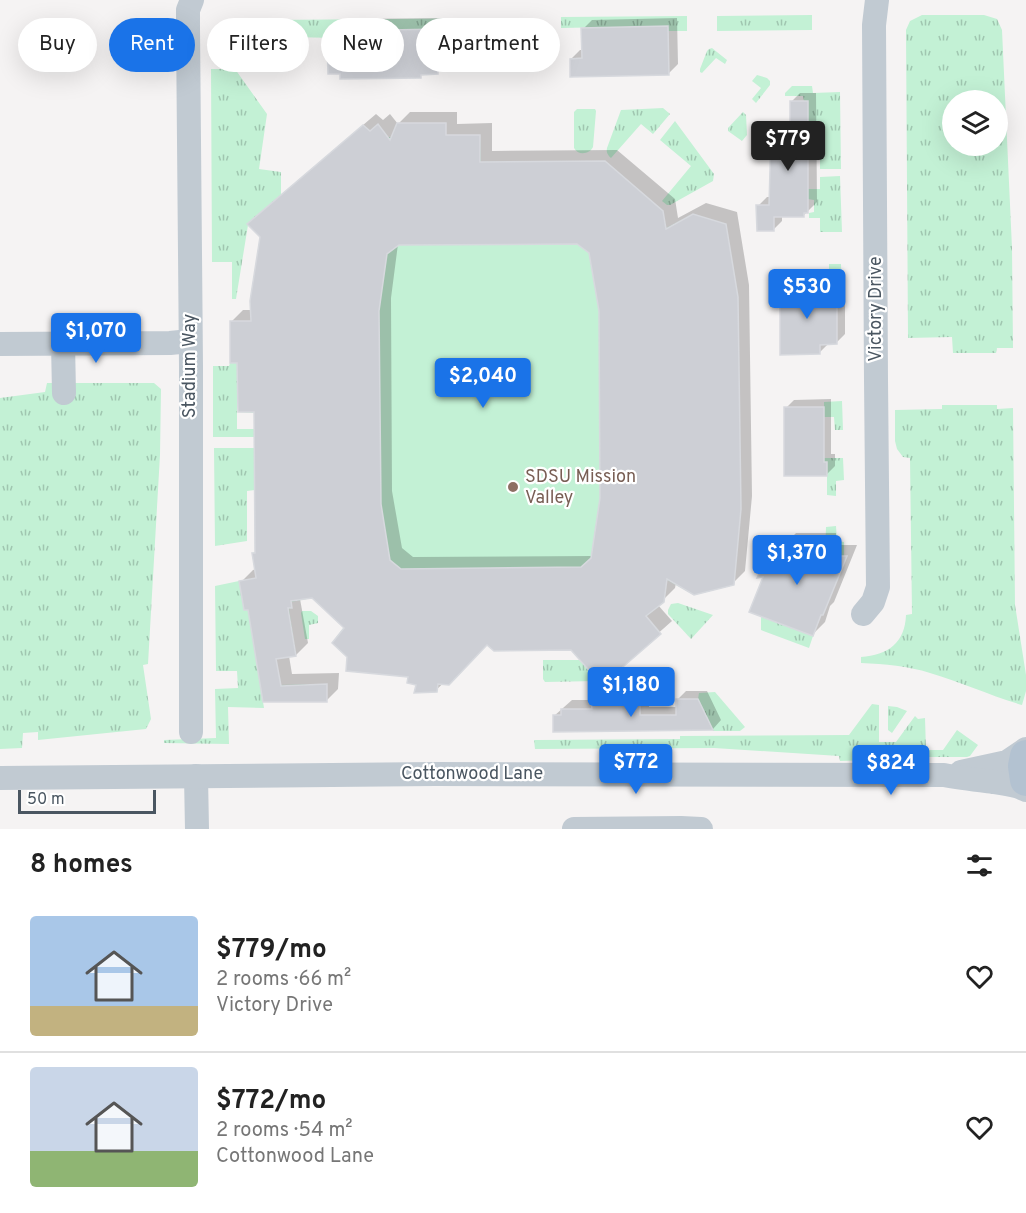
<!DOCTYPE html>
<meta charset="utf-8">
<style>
body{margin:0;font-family:Overpass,sans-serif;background:#f2f2f2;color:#222;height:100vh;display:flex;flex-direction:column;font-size:22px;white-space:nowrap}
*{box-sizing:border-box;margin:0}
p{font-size:20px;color:#767676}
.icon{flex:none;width:33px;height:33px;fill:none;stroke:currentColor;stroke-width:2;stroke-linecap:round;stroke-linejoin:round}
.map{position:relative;height:829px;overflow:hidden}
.panel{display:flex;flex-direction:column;background:#fff;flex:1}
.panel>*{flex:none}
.hud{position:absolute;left:18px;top:18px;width:600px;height:54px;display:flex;gap:12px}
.tools{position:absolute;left:942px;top:90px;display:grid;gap:12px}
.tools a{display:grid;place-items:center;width:66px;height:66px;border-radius:50%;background:#fff;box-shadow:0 6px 24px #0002;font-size:30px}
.scale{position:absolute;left:18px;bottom:15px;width:138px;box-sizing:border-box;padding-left:6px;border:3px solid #4a5661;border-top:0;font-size:16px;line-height:21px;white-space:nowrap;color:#4a5661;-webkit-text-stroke:4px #fff;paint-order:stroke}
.price{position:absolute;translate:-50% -51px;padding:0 14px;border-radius:6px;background:#1a73e8;color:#fff;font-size:20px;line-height:39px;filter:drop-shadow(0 2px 3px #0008)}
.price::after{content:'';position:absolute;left:50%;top:36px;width:18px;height:14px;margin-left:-9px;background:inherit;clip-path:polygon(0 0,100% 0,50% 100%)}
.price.on{background:#222;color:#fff}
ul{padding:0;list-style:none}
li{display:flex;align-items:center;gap:18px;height:150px;padding:0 30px}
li+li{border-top:2px solid #e0e0e0}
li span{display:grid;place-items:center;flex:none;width:168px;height:120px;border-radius:6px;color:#555}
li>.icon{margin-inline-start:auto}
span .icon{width:72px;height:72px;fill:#fffc;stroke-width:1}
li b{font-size:26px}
h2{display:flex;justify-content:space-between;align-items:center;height:72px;padding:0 30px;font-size:26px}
.chip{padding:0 21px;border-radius:27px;background:#fff;box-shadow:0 6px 24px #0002;font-size:21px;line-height:54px}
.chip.on{background:#1a73e8;color:#fff}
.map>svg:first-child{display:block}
</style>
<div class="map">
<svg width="1026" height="829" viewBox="0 0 1026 829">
<defs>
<pattern id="grass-tufts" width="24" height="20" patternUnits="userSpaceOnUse" patternTransform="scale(1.5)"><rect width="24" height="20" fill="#c3f1d5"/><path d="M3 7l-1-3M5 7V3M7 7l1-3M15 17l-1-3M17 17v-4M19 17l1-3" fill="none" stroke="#a0c6b0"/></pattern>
</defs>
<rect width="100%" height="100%" fill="#f5f3f3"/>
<g fill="url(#grass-tufts)" fill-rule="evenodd">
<polygon points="812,15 812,30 717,31 717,16"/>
<path d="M922 15H984L997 19 1002 30 1012 248 1013 348H997L996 353H953L952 337 908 338 906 30 910 21ZM998 100V146H952V100Z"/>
<polygon points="687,16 687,31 668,31 668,26 561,28 561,17"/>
<polygon points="508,18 510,32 439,33 438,29 368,30 368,25 335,25 335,38 292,37 279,48 270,38 270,20"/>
<polygon points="712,48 727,60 725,64 716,58 702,73 700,72 700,69 707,51 709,49"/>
<polygon points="211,69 235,69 267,114 259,169 281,172 281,195 247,224 248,225 236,299 232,299 232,262 212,262"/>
<polygon points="757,75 767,78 770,81 770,85 756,103 752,99 761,88 752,81"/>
<polygon points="792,86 812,86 813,93 840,92 841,169 820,169 820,157 815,157 814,135 808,135 808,101 804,101 803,96 785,96 785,93"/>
<path d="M663 108 670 114 653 134 641 124 611 158C608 155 606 153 607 148L621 110Z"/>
<path d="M577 109H595L596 111 593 147C590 154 578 156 574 148V112Z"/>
<polygon points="743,112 746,115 747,135 742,141 728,131 728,128"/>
<polygon points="675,121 714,174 713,181 670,205 667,205 662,201 691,166 660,140"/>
<polygon points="840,176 842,232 820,232 820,218 809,218 809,213 814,212 814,200 808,199 808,189 820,189 820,177"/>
<polygon points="829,264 841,264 842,297 829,297"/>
<polygon points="230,363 237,363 237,429 254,429 254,437 213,437 213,366 229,366"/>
<polygon points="47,383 154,383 161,389 160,455 148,664 143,665 151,719 146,729 38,740 38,732 23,733 22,748 0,749 0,398 45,392"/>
<polygon points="842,401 843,430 835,430 834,417 824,417 824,402"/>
<path d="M942 405H997V409L1013 408 1015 605 1026 675V691L1022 705C991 696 961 682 930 673 908 666 885 664 861 663V657C888 655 905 643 906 615L912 614 910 458 903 457 897 449 895 441V410L942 409Z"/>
<polygon points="214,448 255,448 255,490 247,491 247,541 215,546"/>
<polygon points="819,458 843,458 844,480 836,481 836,496 827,495 827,462 819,462"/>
<polygon points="836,526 837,541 844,542 844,556 825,556 826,527"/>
<polygon points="239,581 244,610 248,610 264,708 228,707 229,744 164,743 164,740 216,738 215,689 238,688 237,671 216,671 215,586"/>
<polygon points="678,603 713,615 691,639 668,614 668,610 671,604"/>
<polygon points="302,611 311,611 318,616 318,623 309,625 309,639 305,639 301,613"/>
<polygon points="761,617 813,636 809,648 761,630"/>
<polygon points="543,660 579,660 592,674 597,674 597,681 545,682 543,679"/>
<polygon points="715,692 745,727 740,731 713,731 698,699 699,693"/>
<polygon points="872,704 879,705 879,742 896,742 915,716 918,719 925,718 926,750 943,750 957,730 978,745 970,756 967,757 870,757 870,760 840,761 839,756 714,748 535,749 534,740 537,740 680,739 680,736 849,735"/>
<polygon points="888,706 897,707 907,711 892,733 888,730"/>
</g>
<polygon fill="#c3f1d5" points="378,124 388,137 391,137 397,124 446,135 480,135 481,162 605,161 663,211 666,228 693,214 726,224 738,297 741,509 734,585 694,595 667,580 664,602 632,628 640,637 654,625 661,634 614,674 592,674 571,650 494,651 485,643 479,653 449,685 438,684 437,692 414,693 416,685 407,683 408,677 346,671 346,665 351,661 332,643 344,627 312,598 291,602 292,608 289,609 296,656 276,659 280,685 327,684 327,702 263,702 248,610 244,610 239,581 256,578 252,553 255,552 254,413 238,412 237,364 230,363 230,321 251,321 250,301 260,237 247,224 363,125 370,131"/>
<g fill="#0003" fill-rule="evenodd">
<polygon points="450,18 449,61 437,72 423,73 420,76 328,44 353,19"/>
<polygon points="677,18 678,64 669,73 571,59 580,50 583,50 583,29 592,20"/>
<polygon points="800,93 816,93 817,202 804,215 782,215 782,221 773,230 758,206 767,197 771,197 772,136 781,127 791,127 791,102"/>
<path d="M410 112H457V124L492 123V151L617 150 675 199 678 218 706 203 737 212 749 285 752 496 745 571 733 583H676L675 588 658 605 672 621 602 683 571 649 487 643 436 690 418 683 410 675 346 627 312 597 300 599 308 643 296 655 289 656 292 674 339 673 338 689 327 700 264 701 249 608 241 582 253 570 256 569 254 554 256 551 255 411 239 362 231 322 243 310H252L261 236V212L376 114 383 120 390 114 398 124ZM578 242 591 252 600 311 602 498 593 556 413 557 402 548 392 491 391 298 398 244Z"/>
<polygon points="837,275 837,295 845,295 845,334 836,343 828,344 819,353 781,304 788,297 788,285 797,276"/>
<polygon points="831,399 831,454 835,454 835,466 826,475 786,408 794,400"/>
<polygon points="796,533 836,533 836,545 857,545 834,602 830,606 825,622 813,634 766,575 767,558 779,546 783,546"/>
<polygon points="686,691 707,691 721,720 713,729 554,730 554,716 572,700 594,700 602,693 649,693 649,707 678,707 677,700"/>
</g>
<g fill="#cdcfd5" stroke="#d7d9de" stroke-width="1.5" fill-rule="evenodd">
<polygon points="668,26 669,75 570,77 570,59 582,58 581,28"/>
<polygon points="439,29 439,63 438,63 438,74 421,75 421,78 340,79 340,74 328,74 327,43 340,43 340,31"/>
<polygon points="790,101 808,101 808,213 804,213 804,217 774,217 774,231 757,231 756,205 769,205 771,135 790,135"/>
<path d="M397 123H446V135H480V162L605 161 663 211 666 229 693 214 726 224 738 297 741 509 734 585 694 595 667 579 664 602 646 616 661 634 602 685 571 650 494 651 487 645 449 685 438 684 437 692 414 693 416 685 407 683 408 677 346 671 347 657 332 643 344 628 312 598 291 601 292 608H288L296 656 276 659 281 686 327 684V702H263L248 610H244L239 581 256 578 252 553H255L254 412H238L237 363H230V321H251L250 301 260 237 247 224 363 125 370 131 378 124 390 140ZM577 244 589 253 599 311 600 498 591 558 581 567 401 569 390 560 381 504 379 311 387 254 399 245Z"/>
<polygon points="786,284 829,284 829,303 837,303 837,344 820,345 820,354 780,355 780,303 787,303"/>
<polygon points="784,407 824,407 824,462 827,462 827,476 784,476"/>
<polygon points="782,544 825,544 825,556 847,556 823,615 821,615 813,636 749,612 763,577 757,578 766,557 782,556"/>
<polygon points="676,699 698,699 713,730 553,732 553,715 561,715 561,709 592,709 591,701 640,701 640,715 676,715"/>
</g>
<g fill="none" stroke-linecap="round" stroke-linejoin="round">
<g stroke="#c1cad2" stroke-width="24">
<polyline points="63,343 64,393"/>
<polyline points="0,344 170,343 190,341"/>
<polyline points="863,614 873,602 878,587 876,380 874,25 877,0"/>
<polyline points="191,732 191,366 188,28 188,10 192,0"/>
<polyline points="961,772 1007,762 1026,749"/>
<polyline points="196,776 197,829"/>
<path d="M0 778 435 774 944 775C960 778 977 780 993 782 1005 784 1015 784 1026 790"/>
<polyline points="574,829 681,828 701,829"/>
</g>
<polyline stroke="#b3c2d1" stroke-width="32" points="1026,756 1024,766 1026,780"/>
</g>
<circle fill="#8d6e63" stroke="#fff" stroke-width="2" cx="513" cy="487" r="6"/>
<g text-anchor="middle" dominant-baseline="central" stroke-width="4.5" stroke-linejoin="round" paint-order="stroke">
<g font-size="18" fill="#4a5661" stroke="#fff">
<text transform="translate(876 309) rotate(-90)">Victory Drive</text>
<text transform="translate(190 366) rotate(-90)">Stadium Way</text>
<text x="472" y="774">Cottonwood Lane</text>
</g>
<g font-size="18" fill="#785e54" stroke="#fff" text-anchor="start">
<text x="525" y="477">SDSU Mission<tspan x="525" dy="21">Valley</tspan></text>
</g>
</g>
</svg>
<div class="tools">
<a><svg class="icon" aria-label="layers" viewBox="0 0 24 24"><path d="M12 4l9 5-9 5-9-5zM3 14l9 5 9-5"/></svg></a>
</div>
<div class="scale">50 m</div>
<b class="price on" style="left:788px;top:172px">$779</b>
<b class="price" style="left:807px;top:320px">$530</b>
<b class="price" style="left:96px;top:364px">$1,070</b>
<b class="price" style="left:483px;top:409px">$2,040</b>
<b class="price" style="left:797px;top:586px">$1,370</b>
<b class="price" style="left:631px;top:718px">$1,180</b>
<b class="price" style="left:636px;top:795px">$772</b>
<b class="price" style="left:891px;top:796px">$824</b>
<div class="hud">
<a class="chip">Buy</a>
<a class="chip on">Rent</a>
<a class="chip">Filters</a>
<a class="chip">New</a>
<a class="chip">Apartment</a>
</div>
</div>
<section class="panel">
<h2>8 homes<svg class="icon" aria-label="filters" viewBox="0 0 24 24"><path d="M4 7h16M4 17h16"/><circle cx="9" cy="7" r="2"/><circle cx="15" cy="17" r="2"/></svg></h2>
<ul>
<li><span style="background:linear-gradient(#a9c7e8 75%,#c2b280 0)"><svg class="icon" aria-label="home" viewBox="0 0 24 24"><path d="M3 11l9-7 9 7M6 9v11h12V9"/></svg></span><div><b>$779/mo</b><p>2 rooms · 66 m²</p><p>Victory Drive</p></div><svg class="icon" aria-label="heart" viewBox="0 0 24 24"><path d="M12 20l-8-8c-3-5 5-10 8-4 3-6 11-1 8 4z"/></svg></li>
<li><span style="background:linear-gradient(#c9d6e8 70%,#8fb573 0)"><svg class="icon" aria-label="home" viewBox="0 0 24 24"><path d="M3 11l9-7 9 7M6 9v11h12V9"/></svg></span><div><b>$772/mo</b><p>2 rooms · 54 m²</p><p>Cottonwood Lane</p></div><svg class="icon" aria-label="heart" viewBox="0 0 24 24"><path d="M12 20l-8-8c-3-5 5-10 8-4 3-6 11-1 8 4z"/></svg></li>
</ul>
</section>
